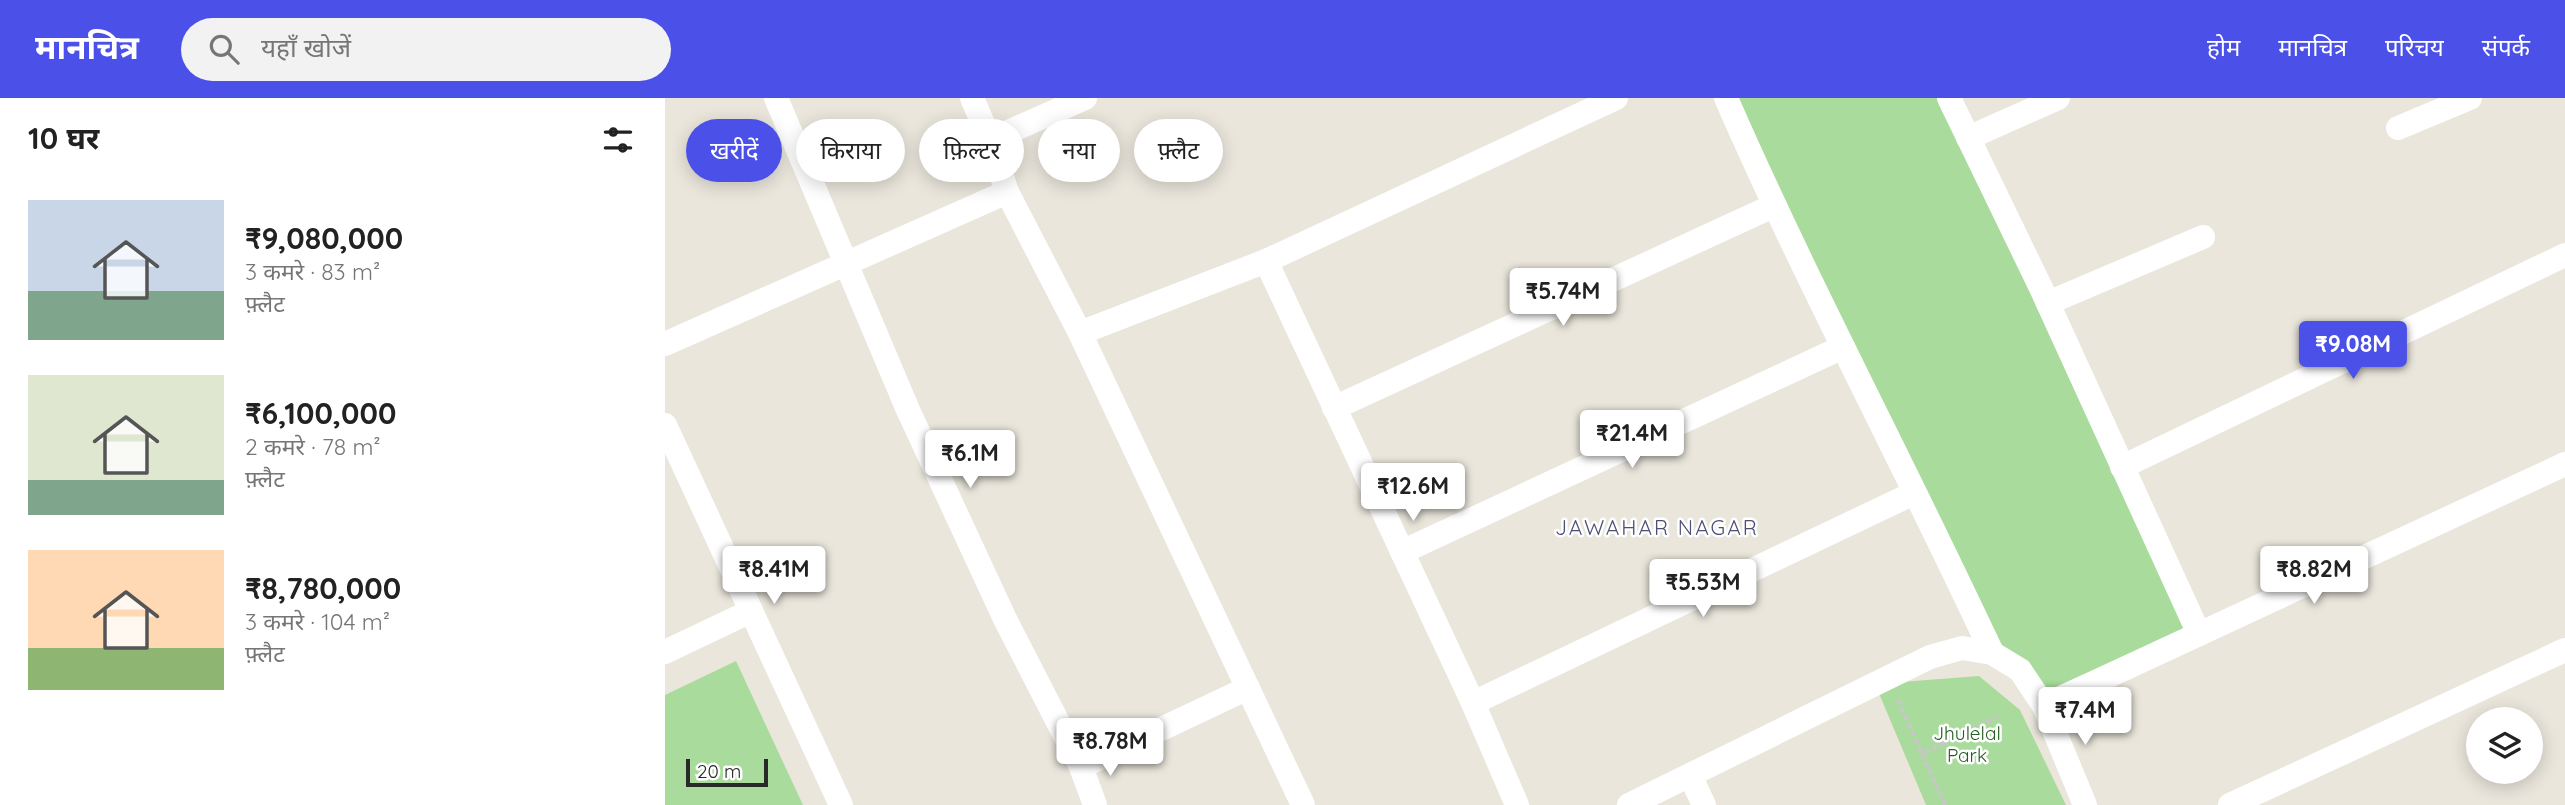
<!DOCTYPE html>
<html lang="hi">
<meta charset="utf-8">
<style>
body{margin:0;font-family:Quicksand,"Noto Sans Devanagari",sans-serif;background:#f2f2f2;color:#222;height:100vh;display:flex;flex-direction:column;font-size:26px;white-space:nowrap}
*{box-sizing:border-box;margin:0}
p{font-size:23px;color:#767676}
.icon{flex:none;width:38px;height:38px;fill:none;stroke:currentColor;stroke-width:2;stroke-linecap:round;stroke-linejoin:round}
.map{position:relative;flex:1;overflow:hidden}
.panel{display:flex;flex-direction:column;background:#fff;width:665px}
.panel>*{flex:none}
.guide{position:absolute;left:21px;top:21px;width:665px;height:63px;display:flex;gap:14px}
.controls{position:absolute;left:1801px;top:609px;display:grid;gap:14px}
.controls a{display:grid;place-items:center;width:77px;height:77px;border-radius:50%;background:#fff;box-shadow:0 4px 18px #0003;font-size:35px}
.scale{position:absolute;left:21px;bottom:18px;width:82px;box-sizing:border-box;padding-left:7px;border:4px solid #292929;border-top:0;font-size:19px;line-height:24px;white-space:nowrap;color:#292929;-webkit-text-stroke:5px #fff;paint-order:stroke}
.price{position:absolute;translate:-50% -60px;padding:0 16px;border-radius:7px;background:#fff;color:#222;font-size:23px;line-height:46px;filter:drop-shadow(0 2px 4px #0008)}
.price::after{content:'';position:absolute;left:50%;top:42px;width:21px;height:16px;margin-left:-10px;background:inherit;clip-path:polygon(0 0,100% 0,50% 100%)}
.price.on{background:#4b50e8;color:#fff}
ul{padding:0;list-style:none}
li{display:flex;align-items:center;gap:21px;height:175px;padding:0 28px}
li span{display:grid;place-items:center;flex:none;width:196px;height:140px;border-radius:0px;color:#555}
li>.icon{margin-inline-start:auto}
span .icon{width:84px;height:84px;fill:#fffc;stroke-width:1}
li b{font-size:30px}
h2{display:flex;justify-content:space-between;align-items:center;height:84px;padding:0 28px;font-size:30px}
.pill{padding:0 24px;border-radius:32px;background:#fff;box-shadow:0 4px 18px #0003;font-size:24px;line-height:63px}
.pill.on{background:#4b50e8;color:#fff}
header{display:flex;align-items:center;gap:42px;box-sizing:border-box;height:98px;padding:0 35px;background:#4b50e8;color:#fff}
header strong{font-size:33px}
nav{display:flex;gap:38px;margin-inline-start:auto;font-size:24px}
.search{width:490px;height:63px;background:#f2f2f2;display:flex;align-items:center;gap:18px;box-sizing:border-box;padding:0 24px;border-radius:38px;color:#767676;font-size:26px}
main{display:flex;flex:1;min-height:0}
.map>svg:first-child{display:block}
</style>
<header>
<strong>मानचित्र</strong>
<div class="search"><svg class="icon" aria-label="search" viewBox="0 0 24 24"><circle cx="10" cy="10" r="6"/><path d="M15 15l6 6"/></svg>यहाँ खोजें</div>
<nav><a>होम</a><a>मानचित्र</a><a>परिचय</a><a>संपर्क</a></nav>
</header>
<main>
<section class="panel">
<h2>10 घर<svg class="icon" aria-label="filters" viewBox="0 0 24 24"><path d="M4 7h16M4 17h16"/><circle cx="9" cy="7" r="2"/><circle cx="15" cy="17" r="2"/></svg></h2>
<ul>
<li><span style="background:linear-gradient(#c9d6e8 65%,#7fa58c 0)"><svg class="icon" aria-label="home" viewBox="0 0 24 24"><path d="M3 11l9-7 9 7M6 9v11h12V9"/></svg></span><div><b>₹9,080,000</b><p>3 कमरे · 83 m²</p><p>फ़्लैट</p></div></li>
<li><span style="background:linear-gradient(#dfe7d0 75%,#7fa58c 0)"><svg class="icon" aria-label="home" viewBox="0 0 24 24"><path d="M3 11l9-7 9 7M6 9v11h12V9"/></svg></span><div><b>₹6,100,000</b><p>2 कमरे · 78 m²</p><p>फ़्लैट</p></div></li>
<li><span style="background:linear-gradient(#ffd9b3 70%,#8fb573 0)"><svg class="icon" aria-label="home" viewBox="0 0 24 24"><path d="M3 11l9-7 9 7M6 9v11h12V9"/></svg></span><div><b>₹8,780,000</b><p>3 कमरे · 104 m²</p><p>फ़्लैट</p></div></li>
</ul>
</section>
<div class="map">
<svg width="1900" height="707" viewBox="0 0 1900 707">
<rect width="100%" height="100%" fill="#eae6dc"/>
<g fill="#a9db9d">
<polygon points="1068,0 1274,0 1523,531 1383,592 1364,569 1337,547"/>
<polygon points="71,563 138,707 0,707 0,597"/>
<polygon points="1314,578 1355,612 1401,707 1261,707 1210,586"/>
</g>
<g fill="none" stroke-linecap="round" stroke-linejoin="round">
<g stroke="#c7c7c7" stroke-width="4.5" stroke-dasharray="5 3.5" stroke-linecap="butt">
<polyline points="1233,602 1257,656"/>
<polyline points="1280,707 1257,656 1331,619"/>
</g>
<g stroke="#fff" stroke-width="24">
<polyline points="111,0 243,312 340,521 416,669 583,590"/>
<polyline points="307,0 325,42 342,94 415,235 638,707"/>
<path d="M1061 0C1143 188 1241 369 1327 555"/>
<polyline points="1284,0 1376,190 1534,536"/>
<polyline points="1733,30 1805,0"/>
<polyline points="1303,40 1393,0"/>
<polyline points="325,42 420,0"/>
<polyline points="601,163 808,605 852,707"/>
<polyline points="1383,205 1538,139"/>
<polyline points="415,235 601,163 951,0"/>
<polyline points="0,246 342,94"/>
<polyline points="669,310 1108,108"/>
<polyline points="0,327 176,707"/>
<polyline points="1457,369 1900,157"/>
<polyline points="737,454 1178,249"/>
<polyline points="0,554 86,513"/>
<polyline points="808,605 1249,395"/>
<polyline points="1379,608 1900,366"/>
<polyline points="416,669 430,707"/>
<polyline points="1025,677 1039,707"/>
<polyline points="964,707 1265,559 1297,550 1327,555 1355,572 1379,608 1420,707"/>
<polyline points="1565,707 1900,552"/>
</g>
</g>
<g text-anchor="middle" dominant-baseline="central" stroke-width="5" stroke-linejoin="round" paint-order="stroke">
<g font-size="19" fill="#245e20" stroke="#fff">
<text x="1302" y="635">Jhulelal<tspan x="1302" dy="22">Park</tspan></text>
</g>
<g font-size="21" letter-spacing="2" fill="#4e4f75" stroke="#fff">
<text x="992" y="429">JAWAHAR NAGAR</text>
</g>
</g>
</svg>
<div class="controls">
<a><svg class="icon" aria-label="layers" viewBox="0 0 24 24"><path d="M12 4l9 5-9 5-9-5zM3 14l9 5 9-5"/></svg></a>
</div>
<div class="scale">20 m</div>
<b class="price" style="left:898px;top:230px">₹5.74M</b>
<b class="price on" style="left:1688px;top:283px">₹9.08M</b>
<b class="price" style="left:967px;top:372px">₹21.4M</b>
<b class="price" style="left:305px;top:392px">₹6.1M</b>
<b class="price" style="left:748px;top:425px">₹12.6M</b>
<b class="price" style="left:109px;top:508px">₹8.41M</b>
<b class="price" style="left:1649px;top:508px">₹8.82M</b>
<b class="price" style="left:1038px;top:521px">₹5.53M</b>
<b class="price" style="left:1420px;top:649px">₹7.4M</b>
<b class="price" style="left:445px;top:680px">₹8.78M</b>
<div class="guide">
<a class="pill on">खरीदें</a>
<a class="pill">किराया</a>
<a class="pill">फ़िल्टर</a>
<a class="pill">नया</a>
<a class="pill">फ़्लैट</a>
</div>
</div>
</main>
